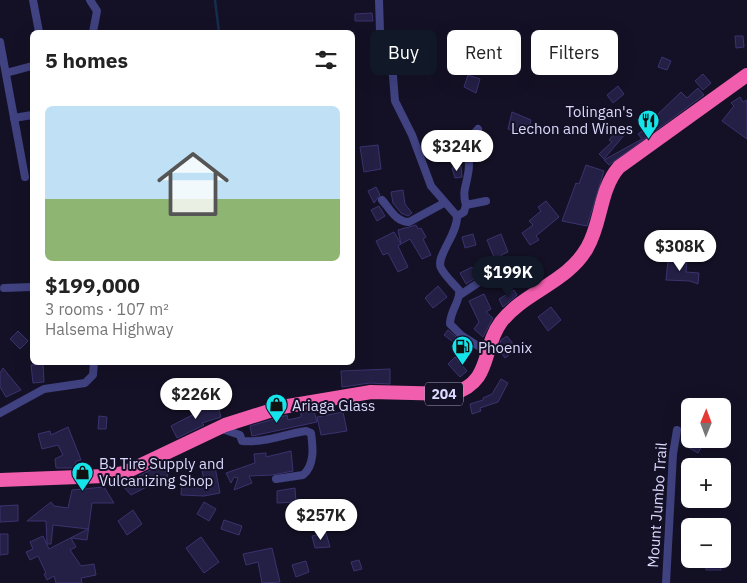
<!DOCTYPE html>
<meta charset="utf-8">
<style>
body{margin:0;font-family:"IBM Plex Sans",sans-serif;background:#f2f2f2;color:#222;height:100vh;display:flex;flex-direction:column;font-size:19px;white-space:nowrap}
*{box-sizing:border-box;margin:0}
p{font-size:16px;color:#767676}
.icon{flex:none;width:28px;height:28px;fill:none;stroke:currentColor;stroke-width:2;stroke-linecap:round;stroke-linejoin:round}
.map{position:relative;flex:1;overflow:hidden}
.panel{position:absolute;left:30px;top:30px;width:325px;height:335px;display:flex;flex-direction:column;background:#fff;border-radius:8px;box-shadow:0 5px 20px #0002}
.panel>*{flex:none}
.top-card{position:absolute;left:370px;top:30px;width:301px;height:45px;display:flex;gap:10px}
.needle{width:32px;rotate:1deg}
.tools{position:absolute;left:681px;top:398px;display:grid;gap:10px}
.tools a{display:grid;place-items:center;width:50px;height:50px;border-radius:8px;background:#fff;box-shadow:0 5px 20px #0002;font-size:25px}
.price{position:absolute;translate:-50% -42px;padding:0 11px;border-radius:18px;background:#fff;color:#222;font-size:16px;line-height:32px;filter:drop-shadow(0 1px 2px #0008)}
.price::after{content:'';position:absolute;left:50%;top:30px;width:15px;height:11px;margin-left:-8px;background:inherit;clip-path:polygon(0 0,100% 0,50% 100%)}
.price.current{background:#111827;color:#fff}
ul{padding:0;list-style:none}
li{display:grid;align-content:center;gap:10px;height:265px;padding:0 15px}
li span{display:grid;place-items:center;height:155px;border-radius:8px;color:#555}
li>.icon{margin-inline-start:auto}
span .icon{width:90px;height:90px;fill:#fffc;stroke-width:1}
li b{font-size:21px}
h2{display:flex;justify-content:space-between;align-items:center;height:60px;padding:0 15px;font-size:21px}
.tag{padding:0 18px;border-radius:8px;background:#fff;box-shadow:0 5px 20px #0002;font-size:18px;line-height:45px}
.tag.current{background:#111827;color:#fff}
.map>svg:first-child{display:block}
</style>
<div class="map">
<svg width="747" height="583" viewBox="0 0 747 583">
<rect width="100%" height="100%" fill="#141126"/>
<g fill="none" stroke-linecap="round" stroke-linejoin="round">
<polyline stroke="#152d4c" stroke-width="2.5" points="215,0 219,32"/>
</g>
<g fill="#241f45" stroke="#3b336f">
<polygon points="372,13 373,21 355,21 355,14"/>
<polygon points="735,36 743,36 744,47 736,48"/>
<polygon points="397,38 416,70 409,74 391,42"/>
<polygon points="662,57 671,61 667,70 658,67"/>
<polygon points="703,74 711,83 703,90 695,81"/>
<polygon points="468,75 480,79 476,93 464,87"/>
<polygon points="618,86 624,94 613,103 607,95"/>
<polygon points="698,88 704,95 609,165 604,160 642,139 638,134 659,119 656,116 681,92 687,98"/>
<polygon points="740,97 743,102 747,100 747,139 722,121 734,106 731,103"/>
<polygon points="512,112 531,120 528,134 508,129"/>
<polygon points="619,128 625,134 604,159 599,154 612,142 609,140"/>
<polygon points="378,145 381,169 364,172 360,147"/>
<polygon points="586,165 604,171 587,226 562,221 576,183 579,184"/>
<polygon points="461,166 462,177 455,178 452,168"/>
<polygon points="376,187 380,195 374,203 368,191"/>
<polygon points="403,190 405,204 412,213 408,216 401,213 393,203 391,192"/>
<polygon points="546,201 559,217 536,236 539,240 530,245 522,233 533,225 529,221 541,211 538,207"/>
<polygon points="379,206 385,216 377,221 371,210"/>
<polygon points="416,225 418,229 421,228 426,237 423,239 431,255 422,259 410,239 401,244 398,230"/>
<polygon points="394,232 401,244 398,246 408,267 398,272 388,253 383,255 376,241"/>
<polygon points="473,234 476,245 465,248 462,237"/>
<polygon points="501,234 508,252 501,255 507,267 494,271 491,264 496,262 487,240"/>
<polygon points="668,260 687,260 686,272 699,273 698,284 690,281 666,280"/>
<polygon points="472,267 477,277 466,284 460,273"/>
<polygon points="438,286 447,297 433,308 425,298"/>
<polygon points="514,290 517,295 503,307 499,299"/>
<polygon points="484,294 491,309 486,312 493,318 483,337 474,329 479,322 469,301"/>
<polygon points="551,307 561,320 548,331 538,317"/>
<polygon points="448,330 464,344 461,348 444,335"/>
<polygon points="18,331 28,341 20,349 10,339"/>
<polygon points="507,336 517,349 505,358 498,349 501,340"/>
<polygon points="455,357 467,371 460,377 448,364"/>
<polygon points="43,364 44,382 33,383 31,365"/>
<polygon points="3,368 21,390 6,397 0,387 0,373"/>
<polygon points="390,369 390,384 370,383 342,387 341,371"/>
<polygon points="501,379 508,383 498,402 480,408 481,411 472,414 470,404 483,400 483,398 492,394"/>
<polygon points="217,403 221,417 202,423 204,425 177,438 171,426 200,411 200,409"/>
<polygon points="314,411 317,422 252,436 250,426 284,416 287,415 288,420 301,417 301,413"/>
<polygon points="343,412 347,431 321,435 317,417"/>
<polygon points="99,416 107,417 106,429 98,429"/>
<polygon points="68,427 81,460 76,461 76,468 56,468 55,459 63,455 58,445 42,449 38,434 50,431 51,435"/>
<polygon points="694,439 706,439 698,453 689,448"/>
<polygon points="291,451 293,471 272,475 249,476 252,483 234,490 238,478 234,477 231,483 226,473 255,463 254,454 266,453 266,457"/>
<polygon points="162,464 168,476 131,495 122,485"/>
<polygon points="215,467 220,493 204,496 181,495 182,480 204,481 202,470"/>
<polygon points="104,487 114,503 92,503 87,540 71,538 76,547 70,550 81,566 94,564 96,575 81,578 82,583 56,583 54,576 47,580 44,574 46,573 38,556 30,560 26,552 33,549 30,542 43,536 49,549 88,529 53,525 51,544 47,544 46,521 27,521 51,502 54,506 68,508 72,490"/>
<polygon points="295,488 296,502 277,503 277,491"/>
<polygon points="204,502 216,509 209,521 197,514"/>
<polygon points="18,505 18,521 0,522 0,506"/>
<polygon points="133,510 142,524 127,535 118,521"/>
<polygon points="224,520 242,526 239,535 221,529"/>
<polygon points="326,533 330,547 315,548 312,536"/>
<polygon points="0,534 8,534 8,554 0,555"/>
<polygon points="201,537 219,562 204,573 186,548"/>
<polygon points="272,548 280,582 262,583 258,562 246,565 243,554"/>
<rect x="706" y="559" width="15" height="11"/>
<polygon points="359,560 362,569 354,571 351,562"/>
<polygon points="306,561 309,572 296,577 292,565"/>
</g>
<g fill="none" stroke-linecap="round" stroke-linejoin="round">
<g stroke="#404281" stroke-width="8">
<polyline points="33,0 39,32"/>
<polyline points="90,0 97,11 93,32"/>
<path d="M379 0 380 31 393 76 395 101 412 135 431 186 457 216C458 234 435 257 441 268 445 276 453 283 459 290 461 301 450 310 450 324L461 335 489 353"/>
<polyline points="0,42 25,177"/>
<polyline points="6,73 32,66"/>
<polyline points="14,118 32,115"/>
<path d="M382 200C390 209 396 222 409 222L444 203"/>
<path d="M466 205C462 192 466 187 468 174 472 156 462 145 478 129"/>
<polyline points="457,216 464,212 466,205 486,201"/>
<polyline points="4,288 32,287"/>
<polyline points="460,295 481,281 499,275"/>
<polyline points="0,413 44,389 85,383 93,375 94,362"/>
<path d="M219 428 240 435 242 441C265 443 284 434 306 431L311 433C313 447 315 465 303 475L276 479"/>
<polyline points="666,583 673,454 677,430"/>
</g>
<path stroke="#f25eae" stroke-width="14" d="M0 480 105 476 124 473 225 425 282 407 371 392 452 394C493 382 481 349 501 322 524 292 568 282 587 248 602 223 599 190 619 167L747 75"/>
</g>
<defs>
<symbol id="restaurant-pin" viewBox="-11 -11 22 30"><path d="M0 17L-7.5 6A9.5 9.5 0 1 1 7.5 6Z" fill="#15e4eb" stroke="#141126"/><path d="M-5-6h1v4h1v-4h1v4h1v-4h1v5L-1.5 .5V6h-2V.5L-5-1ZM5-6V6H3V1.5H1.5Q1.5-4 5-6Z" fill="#111"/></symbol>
<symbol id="fuel-pin" viewBox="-11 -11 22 30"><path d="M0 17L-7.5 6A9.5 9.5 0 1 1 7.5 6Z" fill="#15e4eb" stroke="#141126"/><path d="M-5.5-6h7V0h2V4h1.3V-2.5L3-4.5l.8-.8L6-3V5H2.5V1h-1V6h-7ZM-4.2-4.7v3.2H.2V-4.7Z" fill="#111"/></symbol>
<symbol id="shop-pin" viewBox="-11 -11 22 30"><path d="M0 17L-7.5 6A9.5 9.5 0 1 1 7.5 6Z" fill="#15e4eb" stroke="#141126"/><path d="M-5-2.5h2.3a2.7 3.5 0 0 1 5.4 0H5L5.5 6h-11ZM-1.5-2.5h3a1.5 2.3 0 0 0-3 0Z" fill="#111"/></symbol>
</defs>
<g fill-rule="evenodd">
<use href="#restaurant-pin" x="636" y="108" width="25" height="34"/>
<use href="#fuel-pin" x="450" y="334" width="25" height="34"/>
<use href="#shop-pin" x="264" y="392" width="25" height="34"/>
<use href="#shop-pin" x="70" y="460" width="25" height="34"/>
</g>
<g text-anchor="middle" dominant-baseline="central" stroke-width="4" stroke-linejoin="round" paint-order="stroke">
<rect fill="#141126" stroke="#9f9dbc" stroke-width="1" x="425" y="382.5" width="38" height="23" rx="4"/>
<g font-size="14" font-weight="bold" fill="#dbd9fc">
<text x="444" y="394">204</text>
</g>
<g font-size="15" fill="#dbd9fc" stroke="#141126" text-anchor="start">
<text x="633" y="111" text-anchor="end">Tolingan's<tspan x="633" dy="17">Lechon and Wines</tspan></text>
<text x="478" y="347">Phoenix</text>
<text x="292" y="405">Ariaga Glass</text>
<text x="99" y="463">BJ Tire Supply and<tspan x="99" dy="17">Vulcanizing Shop</tspan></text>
</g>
<g font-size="15" fill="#dbd9fc" stroke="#141126">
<text transform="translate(657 505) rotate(-86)">Mount Jumbo Trail</text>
</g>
</g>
</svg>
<div class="tools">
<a><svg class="needle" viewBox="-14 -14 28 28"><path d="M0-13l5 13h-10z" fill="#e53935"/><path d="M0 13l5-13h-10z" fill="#767676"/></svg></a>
<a>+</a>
<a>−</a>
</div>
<b class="price" style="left:457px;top:172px">$324K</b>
<b class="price" style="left:680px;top:272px">$308K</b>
<b class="price current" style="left:508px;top:298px">$199K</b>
<b class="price" style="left:196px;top:420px">$226K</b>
<b class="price" style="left:321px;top:541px">$257K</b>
<div class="top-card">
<a class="tag current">Buy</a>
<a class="tag">Rent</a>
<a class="tag">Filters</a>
</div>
<section class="panel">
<h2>5 homes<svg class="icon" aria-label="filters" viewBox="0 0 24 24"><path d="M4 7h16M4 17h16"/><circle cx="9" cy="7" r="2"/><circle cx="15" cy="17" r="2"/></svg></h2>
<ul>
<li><span style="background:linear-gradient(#bfe0f5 60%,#8fb573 0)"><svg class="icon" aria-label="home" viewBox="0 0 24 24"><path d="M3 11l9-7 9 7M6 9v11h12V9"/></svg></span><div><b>$199,000</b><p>3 rooms · 107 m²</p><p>Halsema Highway</p></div></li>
</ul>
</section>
</div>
